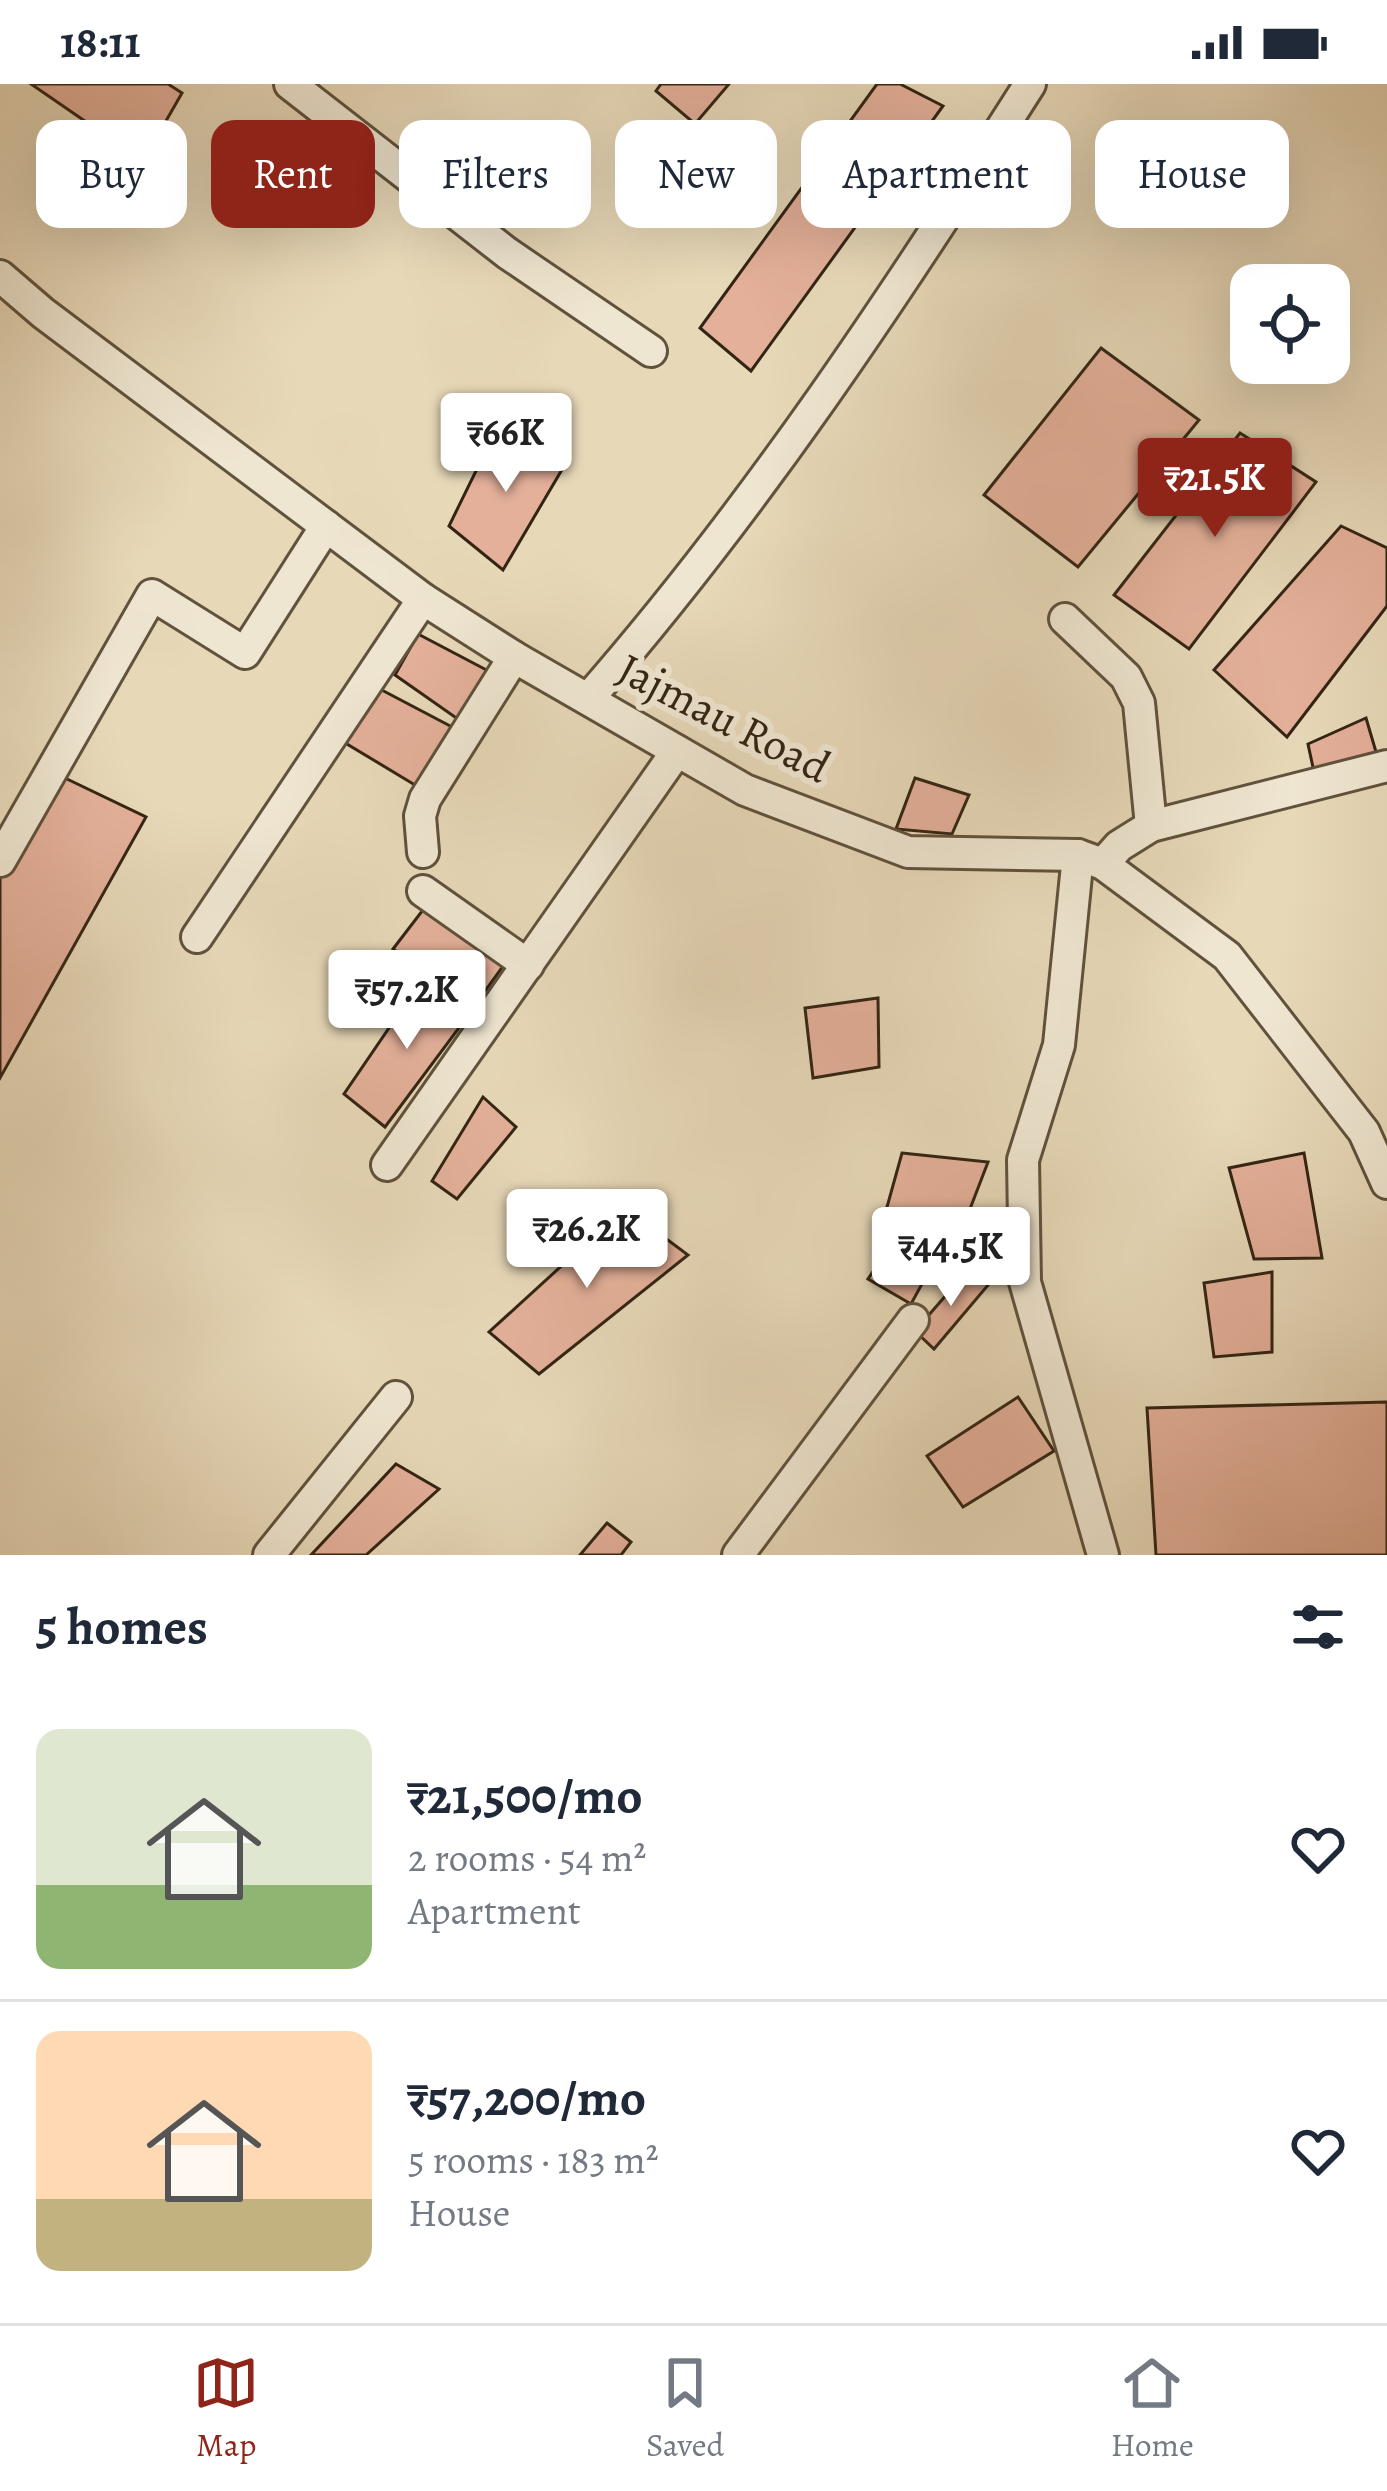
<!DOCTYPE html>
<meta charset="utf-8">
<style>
body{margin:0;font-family:Alegreya,serif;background:#f6f6f7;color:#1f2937;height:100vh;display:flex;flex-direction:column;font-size:45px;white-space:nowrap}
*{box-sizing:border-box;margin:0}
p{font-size:39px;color:#747a83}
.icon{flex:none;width:66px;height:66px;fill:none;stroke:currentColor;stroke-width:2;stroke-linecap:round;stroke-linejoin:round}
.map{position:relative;height:1471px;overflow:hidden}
.panel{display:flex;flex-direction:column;background:#fff;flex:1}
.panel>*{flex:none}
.hud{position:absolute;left:36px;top:36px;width:1317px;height:108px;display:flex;gap:24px}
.fabs{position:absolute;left:1230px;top:180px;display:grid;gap:24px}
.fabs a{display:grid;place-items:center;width:120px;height:120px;border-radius:24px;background:#fff;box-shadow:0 12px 48px #0002;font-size:60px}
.price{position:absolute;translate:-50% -102px;padding:0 27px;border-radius:12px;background:#fff;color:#222;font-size:39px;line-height:78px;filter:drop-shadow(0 3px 6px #0008)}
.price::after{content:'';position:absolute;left:50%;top:72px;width:36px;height:27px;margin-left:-18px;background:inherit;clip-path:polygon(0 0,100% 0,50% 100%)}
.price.selected{background:#8f2418;color:#fff}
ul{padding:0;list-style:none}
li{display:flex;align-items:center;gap:36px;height:300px;padding:0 36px}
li+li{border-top:3px solid #e0e1e3}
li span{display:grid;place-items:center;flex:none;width:336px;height:240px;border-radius:24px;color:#555}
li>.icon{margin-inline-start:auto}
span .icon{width:144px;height:144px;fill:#fffc;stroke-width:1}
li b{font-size:51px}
h2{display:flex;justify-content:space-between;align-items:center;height:144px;padding:0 36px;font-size:51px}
.tag{padding:0 42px;border-radius:24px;background:#fff;box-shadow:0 12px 48px #0002;font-size:42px;line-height:108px}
.tag.selected{background:#8f2418;color:#fff}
.status{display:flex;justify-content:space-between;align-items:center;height:84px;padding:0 60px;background:#fff;direction:ltr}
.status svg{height:33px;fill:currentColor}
.tab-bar{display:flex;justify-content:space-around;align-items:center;height:168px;border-top:3px solid #e0e1e3;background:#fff;font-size:33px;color:#747a83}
.tab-bar a{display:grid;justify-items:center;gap:6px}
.tab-bar .selected{color:#8f2418}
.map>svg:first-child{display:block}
</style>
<div class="status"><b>18:11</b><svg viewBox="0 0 49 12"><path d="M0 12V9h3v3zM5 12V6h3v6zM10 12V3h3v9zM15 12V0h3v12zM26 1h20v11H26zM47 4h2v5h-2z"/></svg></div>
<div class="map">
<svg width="1387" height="1471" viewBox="0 0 1387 1471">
<rect width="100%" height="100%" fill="#e7d8b8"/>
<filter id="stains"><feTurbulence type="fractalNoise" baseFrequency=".00167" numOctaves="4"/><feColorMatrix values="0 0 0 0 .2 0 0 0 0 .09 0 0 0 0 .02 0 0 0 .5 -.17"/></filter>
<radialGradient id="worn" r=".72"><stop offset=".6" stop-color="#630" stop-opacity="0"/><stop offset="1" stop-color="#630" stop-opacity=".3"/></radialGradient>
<g fill="#e4b09a" stroke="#332513" stroke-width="3">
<polygon points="31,0 168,0 182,9 143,77"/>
<polygon points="661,0 729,0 695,40 656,7"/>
<polygon points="877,0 900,0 943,22 751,287 700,244"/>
<polygon points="1101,264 1199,336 1078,483 984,411"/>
<polygon points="498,342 567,377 503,486 449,442"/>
<polygon points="1240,349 1316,398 1189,565 1114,511"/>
<polygon points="1341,442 1387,464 1387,522 1287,653 1214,586"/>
<polygon points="418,550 496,591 462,638 395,591"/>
<polygon points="376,603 454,644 415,701 337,654"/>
<polygon points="1366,634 1379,678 1314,688 1308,660"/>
<polygon points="42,683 146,733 0,994 0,762"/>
<polygon points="915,694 969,711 952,750 896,745"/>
<polygon points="429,818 509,874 475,921 393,865"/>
<polygon points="421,897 473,925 385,1043 344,1010"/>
<polygon points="878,914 879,983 813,994 805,924"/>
<polygon points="483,1013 516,1043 457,1115 432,1097"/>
<polygon points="902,1069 988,1078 945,1190 882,1141"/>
<polygon points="1304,1069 1322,1174 1254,1175 1229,1084"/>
<polygon points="625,1124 688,1171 539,1290 489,1248"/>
<polygon points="890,1162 928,1189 911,1220 868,1195"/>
<polygon points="967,1187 989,1200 934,1265 915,1247"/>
<polygon points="1272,1188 1272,1268 1214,1273 1204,1199"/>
<polygon points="1018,1313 1054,1367 963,1423 927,1372"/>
<polygon points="1387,1318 1387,1471 1156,1471 1147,1324"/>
<polygon points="396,1380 439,1405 366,1471 311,1471"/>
<polygon points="607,1439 631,1458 621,1471 580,1471"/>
</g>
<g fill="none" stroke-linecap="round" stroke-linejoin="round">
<defs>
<g id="street">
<polyline points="290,0 507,169 651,267"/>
<polyline points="0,192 43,229 423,515 514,573 745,706 908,768 1078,771 1103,780 1227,872 1364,1048 1387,1099"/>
<polyline points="1065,535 1126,593 1139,619 1151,742"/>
<path d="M588 615C755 424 894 214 1030 0"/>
<polyline points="423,768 420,732 425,715 514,573"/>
<polyline points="1078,771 1059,961 1023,1076 1025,1198 1103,1471"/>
<polyline points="0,777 152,511 245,569 326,442"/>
<polyline points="1103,780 1119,762 1151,742 1387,682"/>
<polyline points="423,807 528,881"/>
<polyline points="197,853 423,515"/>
<polyline points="387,1081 677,667"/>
<polyline points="269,1471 396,1313"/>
<polyline points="738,1471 913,1236"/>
</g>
</defs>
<use href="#street" stroke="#60523c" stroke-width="36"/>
<use href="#street" stroke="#efe6d1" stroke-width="30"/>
</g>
<g text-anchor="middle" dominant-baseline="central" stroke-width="12" stroke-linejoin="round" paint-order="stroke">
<g font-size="45" fill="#332513" stroke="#efe6d1">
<text transform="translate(724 634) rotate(27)">Jajmau Road</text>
</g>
</g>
<rect width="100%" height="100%" filter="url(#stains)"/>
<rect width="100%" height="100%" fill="url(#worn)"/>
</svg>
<div class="fabs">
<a><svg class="icon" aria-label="locate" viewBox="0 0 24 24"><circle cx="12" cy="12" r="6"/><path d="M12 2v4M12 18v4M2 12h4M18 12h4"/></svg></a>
</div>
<b class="price" style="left:506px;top:411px">₹66K</b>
<b class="price selected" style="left:1215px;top:456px">₹21.5K</b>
<b class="price" style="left:407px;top:968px">₹57.2K</b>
<b class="price" style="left:587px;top:1207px">₹26.2K</b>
<b class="price" style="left:951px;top:1225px">₹44.5K</b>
<div class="hud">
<a class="tag">Buy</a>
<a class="tag selected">Rent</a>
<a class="tag">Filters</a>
<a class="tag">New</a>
<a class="tag">Apartment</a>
<a class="tag">House</a>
</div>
</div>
<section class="panel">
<h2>5 homes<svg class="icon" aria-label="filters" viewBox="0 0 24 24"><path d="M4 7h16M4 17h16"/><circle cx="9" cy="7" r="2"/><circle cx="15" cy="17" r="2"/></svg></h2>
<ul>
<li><span style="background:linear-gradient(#dfe7d0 65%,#8fb573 0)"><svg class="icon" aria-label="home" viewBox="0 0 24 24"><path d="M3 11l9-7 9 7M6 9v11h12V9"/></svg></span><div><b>₹21,500/mo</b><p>2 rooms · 54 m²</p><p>Apartment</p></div><svg class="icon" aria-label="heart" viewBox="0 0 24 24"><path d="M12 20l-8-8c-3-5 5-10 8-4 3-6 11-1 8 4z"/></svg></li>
<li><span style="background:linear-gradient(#ffd9b3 70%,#c2b280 0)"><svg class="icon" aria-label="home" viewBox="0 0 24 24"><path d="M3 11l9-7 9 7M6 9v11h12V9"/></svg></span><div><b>₹57,200/mo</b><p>5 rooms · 183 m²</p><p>House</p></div><svg class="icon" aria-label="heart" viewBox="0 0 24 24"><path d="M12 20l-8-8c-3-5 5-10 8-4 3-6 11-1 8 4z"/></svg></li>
</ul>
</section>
<nav class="tab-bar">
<a class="selected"><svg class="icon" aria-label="map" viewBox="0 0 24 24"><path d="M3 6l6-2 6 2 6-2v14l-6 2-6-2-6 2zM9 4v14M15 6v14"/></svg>Map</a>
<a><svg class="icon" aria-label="saved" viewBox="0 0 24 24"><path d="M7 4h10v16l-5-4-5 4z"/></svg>Saved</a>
<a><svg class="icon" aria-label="home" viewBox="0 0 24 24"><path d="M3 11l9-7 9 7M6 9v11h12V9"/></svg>Home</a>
</nav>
